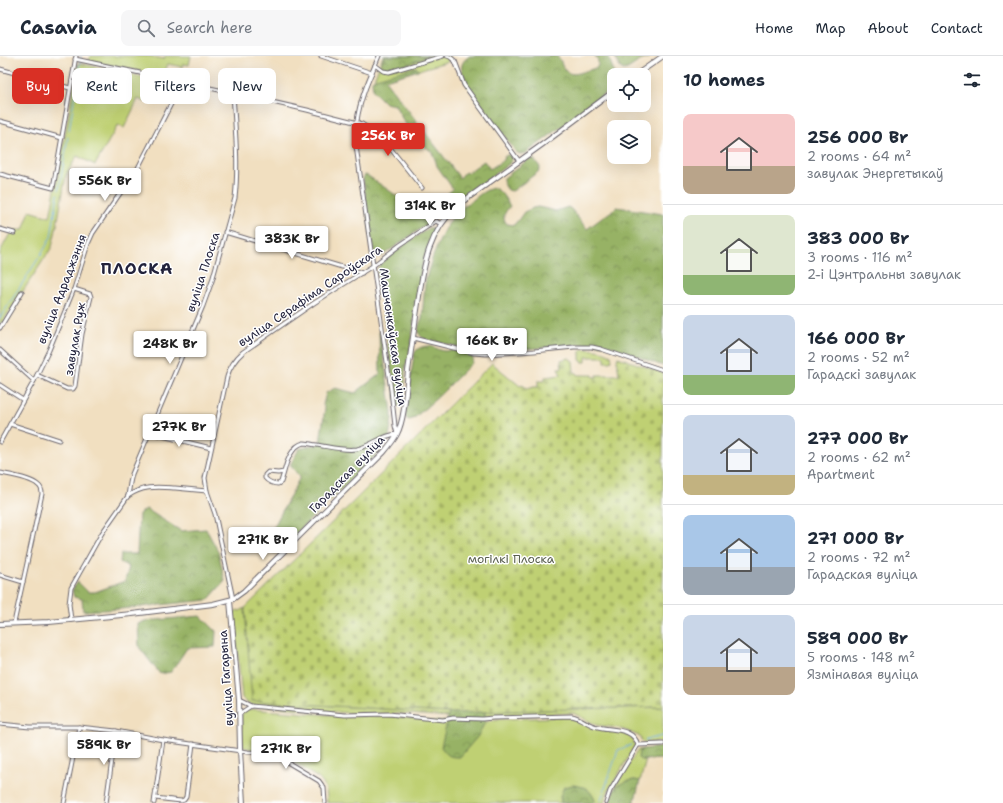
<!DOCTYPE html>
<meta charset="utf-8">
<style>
body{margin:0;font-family:"Shantell Sans",sans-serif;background:#f6f6f7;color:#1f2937;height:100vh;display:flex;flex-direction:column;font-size:15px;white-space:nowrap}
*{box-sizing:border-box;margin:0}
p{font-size:13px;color:#747a83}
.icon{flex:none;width:22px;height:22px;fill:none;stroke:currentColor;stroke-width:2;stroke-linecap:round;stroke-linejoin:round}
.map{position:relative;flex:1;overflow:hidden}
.drawer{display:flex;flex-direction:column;background:#fff;width:340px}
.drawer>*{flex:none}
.hud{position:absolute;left:12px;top:12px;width:380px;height:36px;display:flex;gap:8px}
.controls{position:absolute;left:607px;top:12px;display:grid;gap:8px}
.controls a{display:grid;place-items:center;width:44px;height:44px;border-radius:8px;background:#fff;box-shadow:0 4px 16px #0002;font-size:20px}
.price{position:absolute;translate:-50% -34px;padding:0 9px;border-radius:4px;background:#fff;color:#222;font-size:13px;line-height:26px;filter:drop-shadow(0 1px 2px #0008)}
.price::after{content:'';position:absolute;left:50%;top:24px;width:12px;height:9px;margin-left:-6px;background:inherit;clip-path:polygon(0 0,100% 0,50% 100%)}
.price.active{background:#d93025;color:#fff}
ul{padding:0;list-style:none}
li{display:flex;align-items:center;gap:12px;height:100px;padding:0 20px}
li+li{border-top:1px solid #e0e1e3}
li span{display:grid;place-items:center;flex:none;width:112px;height:80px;border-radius:8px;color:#555}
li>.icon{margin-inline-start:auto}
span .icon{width:48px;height:48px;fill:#fffc;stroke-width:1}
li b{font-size:17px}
h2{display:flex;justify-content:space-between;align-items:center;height:48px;padding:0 20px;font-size:17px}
.tag{padding:0 14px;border-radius:8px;background:#fff;box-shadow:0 4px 16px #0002;font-size:14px;line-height:36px}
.tag.active{background:#d93025;color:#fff}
header{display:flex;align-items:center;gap:24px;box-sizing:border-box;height:56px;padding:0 20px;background:#fff;border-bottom:1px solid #e0e1e3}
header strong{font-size:19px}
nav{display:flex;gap:22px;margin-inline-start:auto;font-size:14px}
.search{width:280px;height:36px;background:#f6f6f7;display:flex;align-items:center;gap:10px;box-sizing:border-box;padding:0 14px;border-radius:8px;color:#747a83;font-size:15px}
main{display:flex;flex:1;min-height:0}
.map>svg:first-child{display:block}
</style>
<header>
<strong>Casavia</strong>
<div class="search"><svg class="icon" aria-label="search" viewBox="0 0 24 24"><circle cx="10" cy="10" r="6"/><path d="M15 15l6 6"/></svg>Search here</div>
<nav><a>Home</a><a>Map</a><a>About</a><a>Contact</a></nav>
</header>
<main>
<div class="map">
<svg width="663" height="747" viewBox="0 0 663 747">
<defs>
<pattern id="forest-crowns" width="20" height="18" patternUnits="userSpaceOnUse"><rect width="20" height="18" fill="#97b265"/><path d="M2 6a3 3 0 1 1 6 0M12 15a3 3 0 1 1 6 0" fill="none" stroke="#7b9054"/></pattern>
<pattern id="cemetery-stones" width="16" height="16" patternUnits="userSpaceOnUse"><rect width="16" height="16" fill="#bfd073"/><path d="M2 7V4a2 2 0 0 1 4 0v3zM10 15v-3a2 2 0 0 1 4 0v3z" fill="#a4b264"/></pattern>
</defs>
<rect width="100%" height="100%" fill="#fff"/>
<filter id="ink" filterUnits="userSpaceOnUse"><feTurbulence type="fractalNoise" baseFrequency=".025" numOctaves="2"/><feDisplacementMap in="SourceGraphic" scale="8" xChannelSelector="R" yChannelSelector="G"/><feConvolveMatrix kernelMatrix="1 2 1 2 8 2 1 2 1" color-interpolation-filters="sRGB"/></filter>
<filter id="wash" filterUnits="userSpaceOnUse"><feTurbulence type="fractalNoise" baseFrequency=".012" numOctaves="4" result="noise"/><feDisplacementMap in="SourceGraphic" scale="16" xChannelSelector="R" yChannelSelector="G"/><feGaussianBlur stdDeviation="0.9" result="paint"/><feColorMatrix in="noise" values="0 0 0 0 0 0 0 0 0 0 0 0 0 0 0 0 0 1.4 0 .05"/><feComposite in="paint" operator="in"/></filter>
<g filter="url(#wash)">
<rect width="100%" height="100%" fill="#f1dfc0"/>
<g fill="#bfd073" stroke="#707957">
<polygon points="90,0 148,0 164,3 165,0 191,0 189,9 183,8 182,11 168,8 163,20 89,5"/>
<polygon points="383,0 449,0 449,5 385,24 374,23"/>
<polygon points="78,7 155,24 146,46 138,43 124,72 118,69 95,109 77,100 66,119 57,169 52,191 0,270 0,196 8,181 15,174 23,174 30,155 50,161"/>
<path d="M582 293C592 293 603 294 611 299L612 304 610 306H605V301H586V306H583L580 304V295Z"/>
<polygon points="245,552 253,645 449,657 573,653 663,651 663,686 643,687 639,680 627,675 618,672 596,669 583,662 573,657 485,661 448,661 411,658 374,657 347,657 252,649 245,645 242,642 234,559 235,556 237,554 240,555"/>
<path d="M249 653 345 660H390L431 665 485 666 497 663 571 661 581 665 594 672 617 675 628 679 633 683 635 690 608 736 604 747H327C327 736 326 729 318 722 305 714 293 705 280 699 269 693 251 696 243 690L241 660 244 656Z"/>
<polygon points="643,693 639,696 641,704 646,704 640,725 634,724 618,729 613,736 617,727 634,700 638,694"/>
</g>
<g fill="url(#forest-crowns)" stroke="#5c6a50">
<path d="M384 0H428C418 4 392 16 382 12L381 10Z"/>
<path d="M470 0H556C563 4 560 8 564 13 571 22 581 16 589 14 592 13 594 13 598 10V4L595 0H608C614 15 619 25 604 38 602 39 600 42 597 44 590 48 587 47 583 55L526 97 520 98 516 96 466 28C462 17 457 7 470 0Z"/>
<path d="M615 0H651C648 3 644 3 640 5 625 14 622 21 615 0Z"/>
<polygon points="416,11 418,14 385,24 460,122 465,116 467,117 484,105 490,113 505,103 504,101 507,99 510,99 512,102 511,105 509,108 440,159 435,156 432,159 428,155 453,133 437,110 436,106 432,96 418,85 403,64 395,49 385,47 373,35 372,25 376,22"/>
<polygon points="533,102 540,111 539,115 514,134 512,135 508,134 503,127 504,122 529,103"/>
<path d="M365 119 368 120 426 160C429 163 429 166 426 169L383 199 378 201 375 199 373 197 363 122Z"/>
<path d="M494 132C502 135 505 143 510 150 505 156 501 161 507 168L514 169 519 163 524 156 533 152 538 151 556 155 568 151 571 153 587 173 617 151 663 158V310L608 289 588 288 501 295 485 296 468 293 428 284C416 281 417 272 422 262 423 251 424 239 425 228 428 210 442 174 454 160 459 153 466 149 473 144 479 139 486 133 494 132Z"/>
<path d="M429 172H434V176L426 197 422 209 409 302C404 312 405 316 405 327 404 333 403 340 402 346L401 349 398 350 396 349V347L377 214 381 207 404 189Z"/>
<polygon points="379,271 392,356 392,363 389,382 384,391 379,396 275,498 266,486 300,421 290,409 299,393 320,387 325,352 323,349 326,337 335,332 355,337 380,318"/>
<path d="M427 290C434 290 438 294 444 295 447 295 450 294 454 294 460 295 468 297 473 301L472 307 440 339 413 363 408 364 406 362 405 360 414 299C416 292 421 291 427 290Z"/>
<polygon points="146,453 181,475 206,473 218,495 225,525 208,544 120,553 83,555 82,543 74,541 72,534 78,526 88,536 95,536 125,525 129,511 120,506 121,498 137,498 139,458"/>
<polygon points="201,560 216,575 215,591 187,592 171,616 160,618 139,591 138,568 145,565"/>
<path d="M485 656V666L478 680 460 701C448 701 448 700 441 691L449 657Z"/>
<polygon points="663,691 663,703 641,704 638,702 639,696 643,693"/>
<path d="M634 724 640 725 634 747H609C615 731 616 727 634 724Z"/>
<path d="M573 729C586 731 589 732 595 744L594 747H561L560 740 564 731Z"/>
</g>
<polygon fill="url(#cemetery-stones)" stroke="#707957" points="618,301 663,317 663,651 573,653 449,657 252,645 245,552 354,445 492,307 520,330 523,329 526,333 534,331 538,331 538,325 545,325 545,321 561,319 558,312 562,312 561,304 569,302 573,305 574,316 577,317 578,319 593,319 593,321 597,321 597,319 619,319 617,304"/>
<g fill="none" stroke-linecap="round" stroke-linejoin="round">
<g stroke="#73aee4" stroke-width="1">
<polyline points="69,75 81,0"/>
<polyline points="59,134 68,81"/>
<polyline points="0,262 45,192 51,181 58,138"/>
<polyline points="645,684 663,680"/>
<polyline points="600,747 618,694 631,689"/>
</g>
</g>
</g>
<g filter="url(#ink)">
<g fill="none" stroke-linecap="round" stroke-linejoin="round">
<defs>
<g id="street">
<polyline points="321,0 372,17"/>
<polyline points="447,0 450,1 455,5 464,29 519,105"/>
<polyline points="75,3 233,37 307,54 362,68 374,76 387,88 422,132"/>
<polyline points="375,9 383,15 389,16 443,0"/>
<polyline points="0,13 70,32"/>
<polyline points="0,65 62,82"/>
<polyline points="0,118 53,132 76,0"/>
<polyline points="0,173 14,177"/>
<polyline points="225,176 362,217"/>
<polyline points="0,272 22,236"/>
<polyline points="413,282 474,297 486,298 534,295 574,291 592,291 601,293 663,314"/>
<polyline points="0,294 34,325"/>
<polyline points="37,319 67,333 73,333 75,330 82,278 91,241 90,238 74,233"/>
<polyline points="0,329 23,344"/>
<polyline points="10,368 59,384"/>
<polyline points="150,377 211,392"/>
<polyline points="0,386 34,325 49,294 74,233 88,188 93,177 121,136 127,130 138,112 173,44 177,33 179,25"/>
<path d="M284 416 281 426 278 428C274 428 268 426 265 422V419L268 416 278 417 284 416C286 407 292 389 304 387 308 387 313 389 317 389 330 391 344 395 357 393 371 390 382 379 397 378L395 370 391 334 356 90C356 82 355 73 357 65 360 42 370 21 379 0"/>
<path d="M0 417C10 419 31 422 38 429 41 431 42 434 42 438L14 567"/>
<path d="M128 440C143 429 158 431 175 432 185 433 196 434 207 435"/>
<polyline points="0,519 23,526"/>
<path d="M233 543 215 458 207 435 205 422 227 321C230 310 235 303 243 296L314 247 374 209 400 189 436 165 441 168"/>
<path d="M71 564 69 548 71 532 102 477 128 440 130 427 132 418 203 250 212 225 235 142C239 107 235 72 233 37"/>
<path d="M239 644 251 650 345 659 389 658 443 664 453 662 482 663 493 662 572 660C582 662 589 670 598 671 612 675 633 671 638 689L663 688"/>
<polyline points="239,658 251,650"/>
<polyline points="0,668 30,671 79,671 116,675 163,684 248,696 267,697 277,700 319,725 324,732 325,747"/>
<polyline points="155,742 181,745 184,744 186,741 193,688"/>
<polyline points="64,747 79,671"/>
<polyline points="106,747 116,675"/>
<polyline points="154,747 163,684"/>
<polyline points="606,747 610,735 638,689"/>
</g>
<g id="secondary">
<polyline points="636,19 663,0"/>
<polyline points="230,545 239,644 240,694 243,747"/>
<path d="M0 568 49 566 132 558 213 548 233 543 244 535 384 396C389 390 394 384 397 378 405 362 406 333 408 315 411 295 414 275 417 254 423 214 426 178 458 149L543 88 614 35"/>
</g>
</defs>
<use href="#street" stroke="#6a646a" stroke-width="5"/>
<use href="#secondary" stroke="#6a646a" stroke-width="6"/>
<use href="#street" stroke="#fff" stroke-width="3"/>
<use href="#secondary" stroke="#fff" stroke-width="4"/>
</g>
</g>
<g text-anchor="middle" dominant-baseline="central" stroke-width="3" stroke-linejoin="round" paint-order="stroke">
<g font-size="12" fill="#22223b" stroke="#fff">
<text transform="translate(203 216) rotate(-72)">вуліца Плоска</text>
<text transform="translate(62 233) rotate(-69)">вуліца Адраджэння</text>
<text transform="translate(310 240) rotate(-34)">вуліца Серафіма Сароўскага</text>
<text transform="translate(393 281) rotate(82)">Машчонкаўская вуліца</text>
<text transform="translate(75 283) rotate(-80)">завулак Руж</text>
<text transform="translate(347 418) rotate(-46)">Гарадская вуліца</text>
<text transform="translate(226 622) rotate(-94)">вуліца Гагарына</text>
</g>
<g font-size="12" fill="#595f4f" stroke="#fff">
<text x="511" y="503">могілкі Плоска</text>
</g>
<g font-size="16" font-weight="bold" letter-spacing="1" fill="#22223b" stroke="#fff">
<text x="137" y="212">ПЛОСКА</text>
</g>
</g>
</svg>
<div class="controls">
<a><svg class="icon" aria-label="locate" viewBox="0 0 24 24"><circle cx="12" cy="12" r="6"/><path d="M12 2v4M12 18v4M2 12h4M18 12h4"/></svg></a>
<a><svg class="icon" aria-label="layers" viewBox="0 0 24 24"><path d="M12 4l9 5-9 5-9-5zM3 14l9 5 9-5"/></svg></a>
</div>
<b class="price active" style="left:388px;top:101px">256K Br</b>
<b class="price" style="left:105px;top:146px">556K Br</b>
<b class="price" style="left:430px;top:171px">314K Br</b>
<b class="price" style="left:292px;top:204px">383K Br</b>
<b class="price" style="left:492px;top:306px">166K Br</b>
<b class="price" style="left:170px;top:309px">248K Br</b>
<b class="price" style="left:179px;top:392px">277K Br</b>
<b class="price" style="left:263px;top:505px">271K Br</b>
<b class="price" style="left:104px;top:710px">589K Br</b>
<b class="price" style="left:286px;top:714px">271K Br</b>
<div class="hud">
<a class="tag active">Buy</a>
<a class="tag">Rent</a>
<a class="tag">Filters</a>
<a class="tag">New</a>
</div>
</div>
<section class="drawer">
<h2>10 homes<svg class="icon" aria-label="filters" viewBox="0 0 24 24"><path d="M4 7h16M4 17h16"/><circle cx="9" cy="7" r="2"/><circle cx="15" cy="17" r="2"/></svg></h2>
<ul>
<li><span style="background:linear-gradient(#f6c9c9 65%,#b9a48a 0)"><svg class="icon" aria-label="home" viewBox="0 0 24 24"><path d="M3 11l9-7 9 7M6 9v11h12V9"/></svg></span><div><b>256 000 Br</b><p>2 rooms · 64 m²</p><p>завулак Энергетыкаў</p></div></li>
<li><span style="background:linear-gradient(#dfe7d0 75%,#8fb573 0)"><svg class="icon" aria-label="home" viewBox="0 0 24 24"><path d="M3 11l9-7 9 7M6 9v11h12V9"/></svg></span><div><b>383 000 Br</b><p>3 rooms · 116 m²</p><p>2-і Цэнтральны завулак</p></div></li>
<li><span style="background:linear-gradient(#c9d6e8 75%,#8fb573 0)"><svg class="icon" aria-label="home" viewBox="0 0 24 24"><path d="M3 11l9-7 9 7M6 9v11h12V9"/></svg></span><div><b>166 000 Br</b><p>2 rooms · 52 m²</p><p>Гарадскі завулак</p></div></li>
<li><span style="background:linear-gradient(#c9d6e8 75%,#c2b280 0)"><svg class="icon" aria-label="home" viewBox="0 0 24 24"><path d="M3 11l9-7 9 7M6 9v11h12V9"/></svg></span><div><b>277 000 Br</b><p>2 rooms · 62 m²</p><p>Apartment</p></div></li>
<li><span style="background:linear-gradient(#a9c7e8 65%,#9aa5b1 0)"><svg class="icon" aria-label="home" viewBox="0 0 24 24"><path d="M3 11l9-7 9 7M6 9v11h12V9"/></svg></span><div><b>271 000 Br</b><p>2 rooms · 72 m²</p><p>Гарадская вуліца</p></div></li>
<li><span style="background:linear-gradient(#c9d6e8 65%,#b9a48a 0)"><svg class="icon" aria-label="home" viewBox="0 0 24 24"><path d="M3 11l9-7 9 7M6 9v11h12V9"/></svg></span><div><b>589 000 Br</b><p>5 rooms · 148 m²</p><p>Язмінавая вуліца</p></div></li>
</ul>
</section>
</main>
